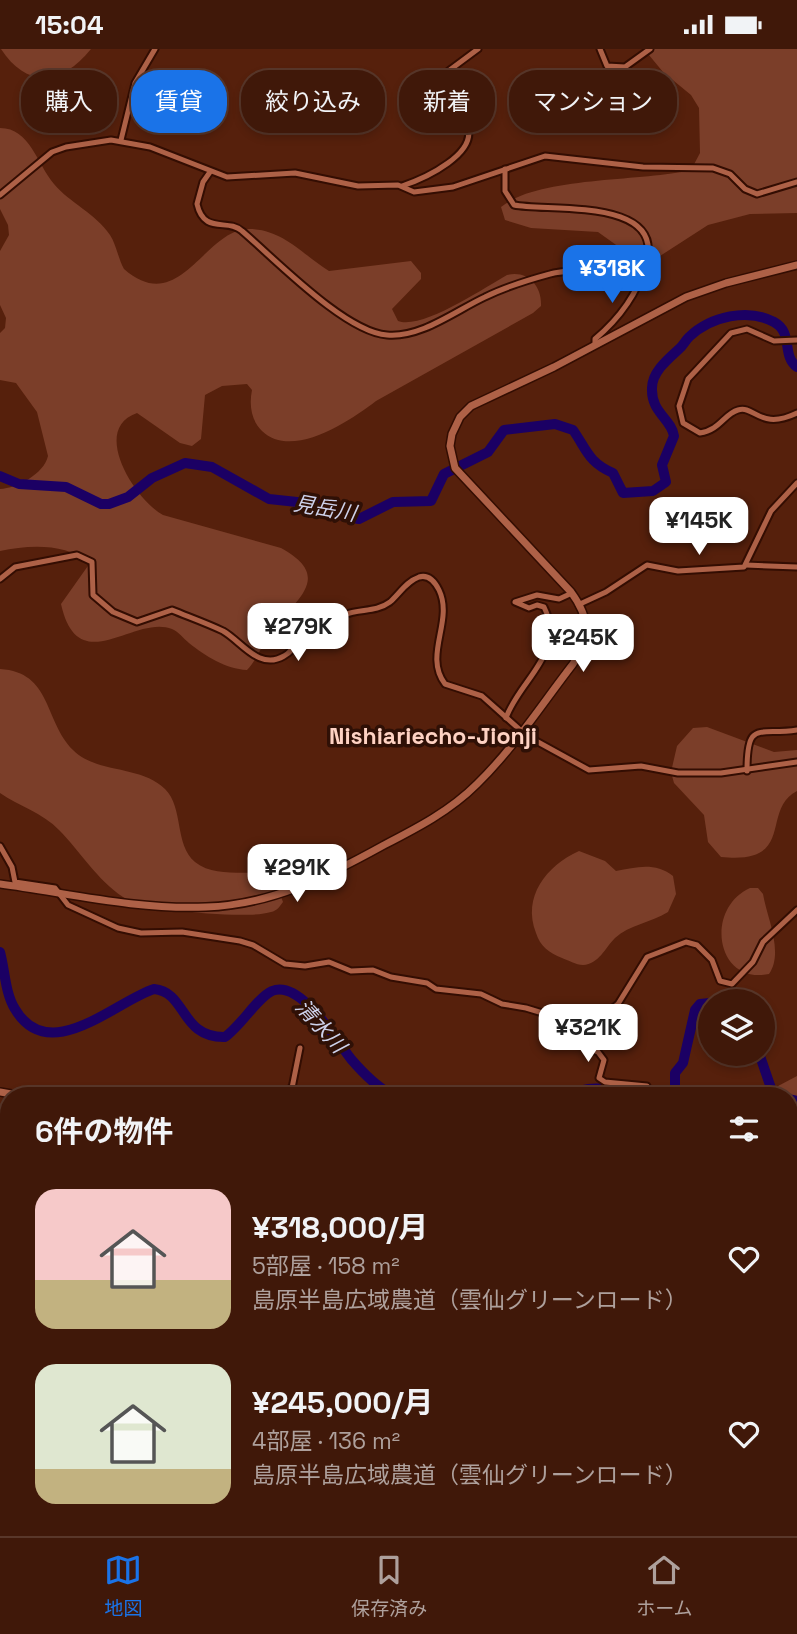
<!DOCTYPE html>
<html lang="ja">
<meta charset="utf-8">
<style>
body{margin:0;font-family:"Space Grotesk","Noto Sans JP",sans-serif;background:#4b2517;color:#f1f3f6;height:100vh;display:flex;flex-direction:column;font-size:26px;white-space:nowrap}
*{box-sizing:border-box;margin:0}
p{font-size:23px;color:#aea09c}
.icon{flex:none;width:38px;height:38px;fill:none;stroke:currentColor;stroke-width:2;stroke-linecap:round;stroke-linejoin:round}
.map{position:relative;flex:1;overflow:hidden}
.details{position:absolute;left:0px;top:1038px;width:798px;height:450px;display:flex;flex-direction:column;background:#401809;border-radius:28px 28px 0 0;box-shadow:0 4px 10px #0003,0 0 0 2px #59372a}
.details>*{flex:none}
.guide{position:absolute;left:21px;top:21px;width:756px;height:63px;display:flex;gap:14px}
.buttons{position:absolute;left:698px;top:940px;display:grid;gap:14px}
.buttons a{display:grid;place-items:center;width:77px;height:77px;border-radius:50%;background:#401809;box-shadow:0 4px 10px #0003,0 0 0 2px #59372a;font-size:35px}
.price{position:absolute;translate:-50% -60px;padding:0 16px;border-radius:14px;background:#fff;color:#222;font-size:23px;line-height:46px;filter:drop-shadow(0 2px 4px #0008)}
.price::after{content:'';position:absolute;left:50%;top:42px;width:21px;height:16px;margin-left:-10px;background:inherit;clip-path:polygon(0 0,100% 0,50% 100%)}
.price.active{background:#1a73e8;color:#fff}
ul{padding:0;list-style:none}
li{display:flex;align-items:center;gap:21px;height:175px;padding:0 35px}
li span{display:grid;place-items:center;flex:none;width:196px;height:140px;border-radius:21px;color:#555}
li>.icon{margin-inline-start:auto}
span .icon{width:84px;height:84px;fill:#fffc;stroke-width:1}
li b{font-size:30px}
h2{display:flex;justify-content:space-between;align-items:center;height:84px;padding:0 35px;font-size:30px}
.tag{padding:0 24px;border-radius:28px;background:#401809;box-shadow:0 4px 10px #0003,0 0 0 2px #59372a;font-size:24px;line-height:63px}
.tag.active{background:#1a73e8;color:#fff}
.status{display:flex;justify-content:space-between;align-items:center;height:49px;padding:0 35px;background:#401809;direction:ltr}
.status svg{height:19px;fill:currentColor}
.tab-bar{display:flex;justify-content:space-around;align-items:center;height:98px;border-top:2px solid #59372a;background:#401809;font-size:19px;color:#aea09c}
.tab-bar a{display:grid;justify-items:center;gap:4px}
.tab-bar .active{color:#1a73e8}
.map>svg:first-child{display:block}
</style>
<div class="status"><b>15:04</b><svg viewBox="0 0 49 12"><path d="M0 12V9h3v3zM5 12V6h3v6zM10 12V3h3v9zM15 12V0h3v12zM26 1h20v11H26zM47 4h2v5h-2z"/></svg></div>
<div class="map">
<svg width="797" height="1487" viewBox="0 0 797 1487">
<rect width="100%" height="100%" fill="#56200c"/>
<g fill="#7b3e29">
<path d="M1 0H91C62 36 27 40 1 0Z"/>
<path d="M644 0H797V164L750 165 708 176 660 207 626 203 598 183 531 179 505 171 501 158C539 127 641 133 691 121L700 104 699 59 691 46 663 23Z"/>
<path d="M0 79C30 79 37 115 54 135 70 154 95 164 110 186 116 195 118 209 124 220 180 269 204 180 249 180 283 180 303 206 329 222L411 212 421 224V230L392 260 398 272C422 281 484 239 507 226 527 221 542 236 541 257L533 264 376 352C350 372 292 411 262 382 251 371 249 356 252 341L247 335 222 337 205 346 201 390 192 397 180 394 137 364C90 380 135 451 163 466L281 499C334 528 296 550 274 580 263 593 258 609 247 621 226 620 205 607 189 594 183 589 179 583 172 580 134 565 78 632 61 555L90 514C65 494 30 496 0 502V440C17 439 44 425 48 407L37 363 16 334 0 331V284L5 279 6 269 0 256V202L9 186 8 176 0 160Z"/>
<path d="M0 620C52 623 44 672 73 701 97 725 141 716 165 740 184 759 174 795 195 813 215 829 244 821 268 825L274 829 283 853C280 857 277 862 271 863 247 871 143 861 123 848 97 831 80 802 59 781 43 764 19 757 0 744Z"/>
<path d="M707 678 774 703 797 701V742C760 761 797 816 721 808L708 793 704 766 674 734 671 723 677 697 693 679Z"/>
<path d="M579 802 605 812 616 822C637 818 655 813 673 827L676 845 668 863C652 873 629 876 615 889 605 899 599 915 583 916 576 916 568 911 562 909 549 904 540 897 536 884 522 848 546 817 579 802Z"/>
<path d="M750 839H758L763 845C767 869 784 903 769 925 716 936 704 860 750 839Z"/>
<polygon points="797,1027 797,1085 789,1090 789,1046 761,1046"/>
<polygon points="0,1067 9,1070 9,1292 0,1284"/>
<polygon points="9,1402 9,1479 172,1480 164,1487 84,1487 67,1483 53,1487 0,1487 0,1412"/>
<polygon points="453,1479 496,1479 500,1487 453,1487"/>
</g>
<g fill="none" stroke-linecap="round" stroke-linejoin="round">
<g stroke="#1b0064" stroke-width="10">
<path d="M0 427 19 435 66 438 101 455H109L128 448 152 429 185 414 212 418 269 450 325 456 343 467 359 470 393 453 431 452 444 425 488 403 504 381 555 375 573 381C587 401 588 413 613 424L623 444 653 442 666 433 662 416 674 387C671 369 651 364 652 339 652 323 668 310 679 300 683 297 685 292 689 288 711 267 748 259 774 273 794 284 781 306 797 318"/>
<path d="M0 903C5 921 5 944 15 960 49 1018 116 952 154 940 187 943 180 989 225 988 241 977 257 949 272 942 301 930 337 993 351 1010 363 1024 377 1038 392 1046"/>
<polyline points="759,1004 772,1042 776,1046"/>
<path d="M568 1046C603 1029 640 1052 675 1040V1024L683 1014 695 961 700 955 710 954"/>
<polyline points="789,1050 797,1052"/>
</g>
<defs>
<g id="street">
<polyline points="600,0 607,17 625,18 650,0"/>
<polyline points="121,91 135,34 155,0"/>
<path d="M505 120V142L514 156C550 163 666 148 646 215 637 246 620 269 595 290V296"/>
<path d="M210 123 203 133 197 155C204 186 228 169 242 182 275 210 345 283 387 286 421 289 455 262 485 248 505 238 528 231 550 225 580 216 622 233 648 210"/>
<path d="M402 137C423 130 482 104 466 74 460 61 445 61 436 50 431 44 429 33 426 25L443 26 478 0"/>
<polyline points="0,146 52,103 66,98 111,91 150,98 227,128 295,124 358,137 398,136 414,143 453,138 545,107 643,118 713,119 730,125 745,140 757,145 797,133"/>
<path d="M797 291 774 292 747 280 731 284 688 330 679 357 683 374 700 384C720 381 724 365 738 361 755 356 760 382 797 364"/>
<polyline points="746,516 797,518"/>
<path d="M0 530 15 518 77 506 92 513 93 546 113 563 137 573 172 561C189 568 206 574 223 582 241 592 259 622 284 607 296 601 299 587 308 579 323 579 331 572 344 566 360 559 375 564 390 553 399 545 407 532 419 528 429 525 435 533 439 541 454 572 423 606 445 635L482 647 527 687 589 721 641 717 678 724H721L797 713"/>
<polyline points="580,555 606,543 647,516 678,522 744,518 771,462 797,434"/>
<path d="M506 669C519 631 567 604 544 558L537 556 529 559 515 553 537 546 559 550 572 544"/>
<path d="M747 722C747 670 758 687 797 681"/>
<polyline points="0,797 12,818 15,833 55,839 68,856 118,879 141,884 182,883 240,892 253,896 285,915 305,917 329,913 351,922 373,921 391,928 427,934 436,940 481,945 502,955 526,959 582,976 593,975 618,955 647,908 686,893 697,896 712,911 720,932 732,935 753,913 763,893 797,861"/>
<polyline points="607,968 592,995 586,999 598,1003 604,1011 599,1029 605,1033 647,1037"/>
<polyline points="286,1046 283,1042 292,1039 300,999"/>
<polyline points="627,1046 635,1038"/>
<polyline points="0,1078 9,1080"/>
<polyline points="789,1093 797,1091"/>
<polyline points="789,1291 797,1328"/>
<polyline points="0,1359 9,1349"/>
<polyline points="0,1361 9,1375"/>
<polyline points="789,1365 797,1367"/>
<polyline points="0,1426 9,1422"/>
<polyline points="313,1479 316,1487"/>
<polyline points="516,1479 523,1487"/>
<polyline points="559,1479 564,1487"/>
<polyline points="444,1487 445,1479"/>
</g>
<g id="secondary">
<path d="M0 835C67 844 137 861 206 858 272 856 328 827 384 796 417 779 450 762 477 735 513 700 542 655 573 615 591 588 590 569 571 543L455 419 450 397 452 385 460 368 471 357 554 318 686 248 726 234 797 216"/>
<polyline points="0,1043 17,1046"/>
<polyline points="284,1479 285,1487"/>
</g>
<g id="primary">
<polyline points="0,1221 9,1219"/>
<polyline points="789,1288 797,1290"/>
</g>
</defs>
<use href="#street" stroke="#330d02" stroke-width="9"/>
<use href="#secondary" stroke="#330d02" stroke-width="10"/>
<use href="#primary" stroke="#330d02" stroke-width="11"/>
<use href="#street" stroke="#ae6147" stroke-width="5"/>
<use href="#secondary" stroke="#ae6147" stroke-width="7"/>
<use href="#primary" stroke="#608188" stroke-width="8"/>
</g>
<g text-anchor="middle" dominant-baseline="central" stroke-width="7" stroke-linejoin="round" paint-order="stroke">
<g font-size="21" font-style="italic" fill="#cdd1ea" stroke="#2f1006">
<text transform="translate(325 459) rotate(10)">見岳川</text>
<text transform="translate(321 977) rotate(48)">清水川</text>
</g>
<g font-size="23" font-weight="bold" fill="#fed2c3" stroke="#2f1006">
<text x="433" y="687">Nishiariecho-Jionji</text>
</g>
</g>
</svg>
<div class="buttons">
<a><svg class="icon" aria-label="layers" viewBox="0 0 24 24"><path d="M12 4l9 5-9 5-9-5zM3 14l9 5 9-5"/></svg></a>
</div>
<b class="price active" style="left:612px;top:256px">¥318K</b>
<b class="price" style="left:699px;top:508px">¥145K</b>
<b class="price" style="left:298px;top:614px">¥279K</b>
<b class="price" style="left:583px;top:625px">¥245K</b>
<b class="price" style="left:297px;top:855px">¥291K</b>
<b class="price" style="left:588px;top:1015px">¥321K</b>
<div class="guide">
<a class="tag">購入</a>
<a class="tag active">賃貸</a>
<a class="tag">絞り込み</a>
<a class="tag">新着</a>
<a class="tag">マンション</a>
</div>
<section class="details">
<h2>6件の物件<svg class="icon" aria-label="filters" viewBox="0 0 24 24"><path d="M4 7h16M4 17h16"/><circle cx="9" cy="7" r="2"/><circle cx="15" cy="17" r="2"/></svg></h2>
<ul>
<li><span style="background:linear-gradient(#f6c9c9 65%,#c2b280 0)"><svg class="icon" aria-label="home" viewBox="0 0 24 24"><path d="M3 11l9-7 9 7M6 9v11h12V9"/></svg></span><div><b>¥318,000/月</b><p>5部屋 · 158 m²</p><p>島原半島広域農道（雲仙グリーンロード）</p></div><svg class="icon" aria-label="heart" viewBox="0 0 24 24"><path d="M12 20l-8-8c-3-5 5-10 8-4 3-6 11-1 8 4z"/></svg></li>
<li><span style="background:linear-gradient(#dfe7d0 75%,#c2b280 0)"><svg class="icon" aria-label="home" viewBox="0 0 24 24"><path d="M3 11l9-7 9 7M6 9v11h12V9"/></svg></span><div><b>¥245,000/月</b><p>4部屋 · 136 m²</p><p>島原半島広域農道（雲仙グリーンロード）</p></div><svg class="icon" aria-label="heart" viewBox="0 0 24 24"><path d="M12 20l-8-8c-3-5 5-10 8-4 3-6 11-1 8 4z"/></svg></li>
</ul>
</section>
</div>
<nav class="tab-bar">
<a class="active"><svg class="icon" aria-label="map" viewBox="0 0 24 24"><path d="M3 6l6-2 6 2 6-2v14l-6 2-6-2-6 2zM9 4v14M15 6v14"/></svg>地図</a>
<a><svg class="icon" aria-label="saved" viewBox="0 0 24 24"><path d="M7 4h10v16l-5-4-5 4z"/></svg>保存済み</a>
<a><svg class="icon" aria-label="home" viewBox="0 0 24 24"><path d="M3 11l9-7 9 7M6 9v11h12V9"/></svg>ホーム</a>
</nav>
